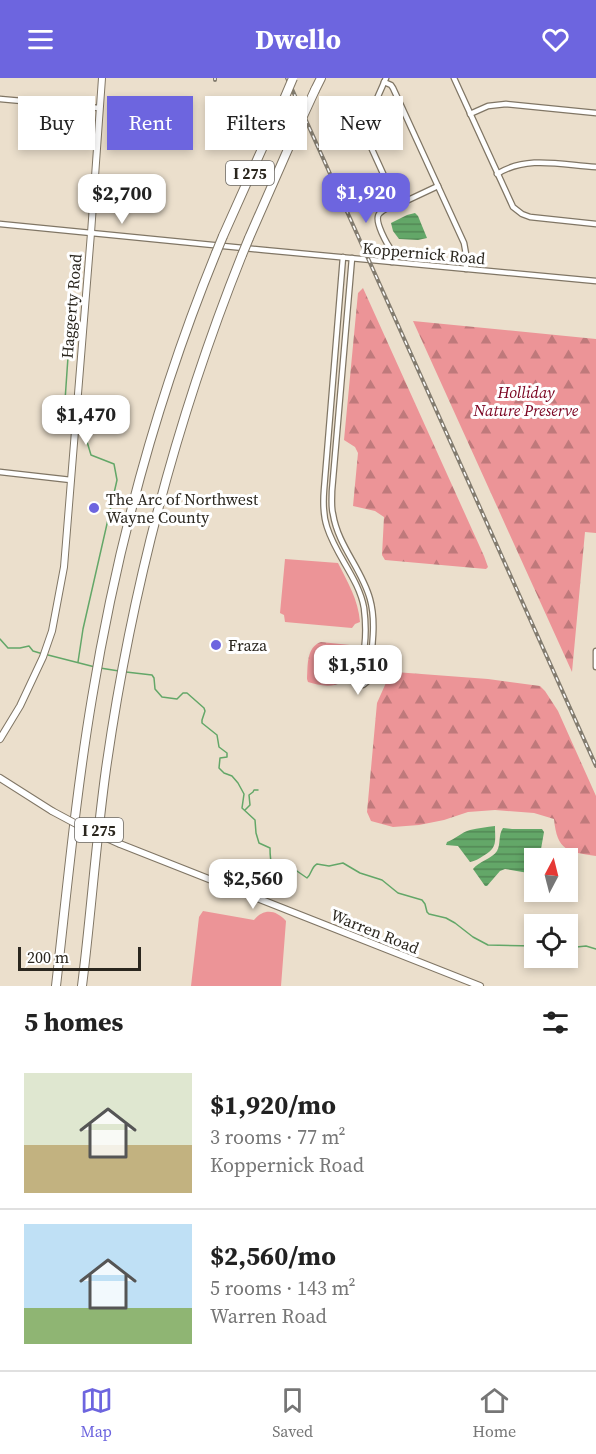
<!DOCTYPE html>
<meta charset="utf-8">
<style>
body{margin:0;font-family:"Source Serif 4",serif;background:#f6f6f6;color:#222;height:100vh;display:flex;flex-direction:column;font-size:22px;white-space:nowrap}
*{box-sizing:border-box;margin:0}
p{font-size:20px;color:#767676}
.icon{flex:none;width:33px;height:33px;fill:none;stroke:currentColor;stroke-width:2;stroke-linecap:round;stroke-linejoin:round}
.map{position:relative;height:908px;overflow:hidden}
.panel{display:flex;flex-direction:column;background:#fff;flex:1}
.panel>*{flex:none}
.guide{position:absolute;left:18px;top:18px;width:561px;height:54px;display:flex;gap:12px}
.needle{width:39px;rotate:7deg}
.tools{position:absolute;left:524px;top:770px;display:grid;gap:12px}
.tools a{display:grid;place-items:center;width:54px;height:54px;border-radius:0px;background:#fff;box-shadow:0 3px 9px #0003;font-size:30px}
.scale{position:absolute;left:18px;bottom:15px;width:123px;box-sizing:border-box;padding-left:6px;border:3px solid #2a261e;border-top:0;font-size:16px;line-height:21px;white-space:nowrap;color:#2a261e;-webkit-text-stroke:4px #fff;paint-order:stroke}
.price{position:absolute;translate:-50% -51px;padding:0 14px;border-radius:12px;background:#fff;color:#222;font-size:20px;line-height:39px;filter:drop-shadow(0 2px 3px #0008)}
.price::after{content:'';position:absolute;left:50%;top:36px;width:18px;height:14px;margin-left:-9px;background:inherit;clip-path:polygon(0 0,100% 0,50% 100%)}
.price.current{background:#6d65df;color:#fff}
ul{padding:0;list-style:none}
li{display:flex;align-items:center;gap:18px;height:150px;padding:0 24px}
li+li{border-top:2px solid #e0e0e0}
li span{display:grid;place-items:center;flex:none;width:168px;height:120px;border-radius:0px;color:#555}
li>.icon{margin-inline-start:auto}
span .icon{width:72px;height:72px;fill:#fffc;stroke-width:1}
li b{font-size:26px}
h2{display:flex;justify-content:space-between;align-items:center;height:72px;padding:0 24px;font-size:26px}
.tag{padding:0 21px;border-radius:0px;background:#fff;box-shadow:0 3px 9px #0003;font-size:21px;line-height:54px}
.tag.current{background:#6d65df;color:#fff}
header{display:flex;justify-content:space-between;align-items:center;height:78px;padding:0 24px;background:#6d65df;color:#fff;font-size:27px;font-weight:700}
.tabs{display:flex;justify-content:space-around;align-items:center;height:84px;border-top:2px solid #e0e0e0;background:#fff;font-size:16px;color:#767676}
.tabs a{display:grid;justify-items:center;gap:3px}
.tabs .current{color:#6d65df}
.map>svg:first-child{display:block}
</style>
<header><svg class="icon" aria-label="menu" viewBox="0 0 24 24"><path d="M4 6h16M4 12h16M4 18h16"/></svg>Dwello<svg class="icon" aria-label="heart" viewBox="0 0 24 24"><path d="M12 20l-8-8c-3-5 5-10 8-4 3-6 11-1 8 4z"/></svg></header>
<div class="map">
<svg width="596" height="908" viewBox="0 0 596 908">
<defs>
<pattern id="forest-firs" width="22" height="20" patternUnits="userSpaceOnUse" patternTransform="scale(1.5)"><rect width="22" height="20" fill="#ec9497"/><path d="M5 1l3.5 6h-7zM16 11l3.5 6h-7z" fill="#bf797b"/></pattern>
<pattern id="water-rules" width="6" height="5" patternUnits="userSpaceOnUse" patternTransform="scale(1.5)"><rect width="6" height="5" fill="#63a768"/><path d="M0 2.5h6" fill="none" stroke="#528855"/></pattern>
</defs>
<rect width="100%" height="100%" fill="#ebdfcc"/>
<g fill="#ec9497">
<path d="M285 481 338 485C348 505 358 521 360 544L355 546 352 550 285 544 284 537 280 535Z"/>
<path d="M203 833 254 842C264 830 276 832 286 843L281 908H191L199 839Z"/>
</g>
<g fill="url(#forest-firs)">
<polygon points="363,210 484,478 488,489 486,491 385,482 382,477 384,439 375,433 353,428 358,375 355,369 344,362 358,215"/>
<polygon points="413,243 596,261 596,455 585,454 572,594"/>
<path d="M321 564 350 567V572C340 581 341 592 340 605 331 610 317 607 308 604L307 601C308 588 306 569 321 564Z"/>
<path d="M395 594 488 601 540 608 545 613 558 633 596 718V778C568 774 557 773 554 741L534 735 495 732 468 734 444 742 419 747 393 749 371 743 367 734 377 625 389 598Z"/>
</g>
<g fill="url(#water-rules)">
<polygon points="415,135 418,138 427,160 418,162 399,161 393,153 391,145 407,137"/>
<path d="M495 748C495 763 498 770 483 778 479 781 475 783 470 784L458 768 446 767 447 764C455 761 462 754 470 752 478 750 487 749 495 748Z"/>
<path d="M503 750 512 751H542L544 754 541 771 542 773 540 776 541 780H534V796L505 791 500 793 487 808H485L473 791C478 784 493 780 497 773 501 766 498 757 503 750Z"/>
</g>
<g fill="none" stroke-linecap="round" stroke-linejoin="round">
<g stroke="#63a768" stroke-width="1.5">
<polyline points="67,342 64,337 68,279"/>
<polyline points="0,561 8,570 20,570 29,568 33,573 43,576"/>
<polyline points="48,577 95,589"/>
<polyline points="78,584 83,551 117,402 114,386 91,377 85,357"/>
<polyline points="100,590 119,593"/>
<path d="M126 594 152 597 154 600 155 611 162 619 177 621 183 615H187L204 630 205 633 202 642V645L217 657 219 669 227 675V679L220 680 219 690 224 695 232 698 238 705 244 716 242 730 255 742 256 755 259 765 270 770C270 778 271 803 285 796 288 795 291 792 294 791L307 800C312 796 311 789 317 786L329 788 343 785 360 795 382 802 398 815 422 822 425 826 427 834 429 836 446 840 455 845 473 859 488 867 534 868"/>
<polyline points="245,732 250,727 249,717 253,714 254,712 258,712"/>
<polyline points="567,870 586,868 596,871"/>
</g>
<defs>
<g id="street">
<polyline points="386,0 364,50 365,56 396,124 404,124 438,108"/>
<polyline points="454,0 513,129 522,136 530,139 596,146"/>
<polyline points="384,4 391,7 393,10 464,165 466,176 466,191"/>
<polyline points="0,21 99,30"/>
<polyline points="470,36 488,28 506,26 596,35"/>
<path d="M497 96C527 77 562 87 596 89"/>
<polyline points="0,146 264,172 596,203"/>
<path d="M343 179 324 412C323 425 323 437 327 449 336 478 359 501 364 530 366 546 366 566 362 582 360 588 354 593 353 598 352 602 354 603 357 606L363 607 368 603 369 600C371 575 377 546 370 521 362 491 338 468 333 436 331 429 332 421 332 413L352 180"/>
<path d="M392 184 393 174C388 168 372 141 380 135 385 130 391 130 396 124"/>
<polyline points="0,394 71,402"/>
<polyline points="596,573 596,589"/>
</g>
<g id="secondary">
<polyline points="0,661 20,628 43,579 52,553 64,489 91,155 102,0"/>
<polyline points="0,700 52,733"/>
<polyline points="120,766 480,908"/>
</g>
<g id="highway">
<polyline points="315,12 321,0"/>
<polyline points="223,158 279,33"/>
<polyline points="249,160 292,62"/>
<path d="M56 908C67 812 76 715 92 620 117 468 158 317 216 175"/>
<path d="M82 908C91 836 96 763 106 691 131 515 176 342 242 177"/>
</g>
</defs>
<use href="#street" stroke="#807665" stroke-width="7"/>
<use href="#secondary" stroke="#807665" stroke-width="8"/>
<use href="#highway" stroke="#807665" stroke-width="10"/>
<use href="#street" stroke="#fff" stroke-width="4.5"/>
<use href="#secondary" stroke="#fff" stroke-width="6"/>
<use href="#highway" stroke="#fff" stroke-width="8"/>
<defs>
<g id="rail">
<polyline points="287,0 596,688"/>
<polyline points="215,2 215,0"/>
</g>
</defs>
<use href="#rail" stroke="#837c6f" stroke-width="4"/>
<use href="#rail" stroke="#fff" stroke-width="1.5" stroke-dasharray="4.5" stroke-linecap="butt"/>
<defs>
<polyline id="secondary-bridge" points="52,733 80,748 120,766"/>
<g id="highway-bridge">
<polyline points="279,33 293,0"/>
<polyline points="292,62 315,12"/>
<polyline points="216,175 223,158"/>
<polyline points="242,177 249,160"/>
</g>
</defs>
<use href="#secondary-bridge" stroke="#807665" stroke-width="8" stroke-linecap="butt"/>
<use href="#highway-bridge" stroke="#807665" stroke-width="10" stroke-linecap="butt"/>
<use href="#secondary-bridge" stroke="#fff" stroke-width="6"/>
<use href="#highway-bridge" stroke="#fff" stroke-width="8"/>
</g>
<g fill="#6d65df" stroke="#fff" stroke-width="2">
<circle cx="94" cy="430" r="6"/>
<circle cx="216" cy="567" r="6"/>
</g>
<g text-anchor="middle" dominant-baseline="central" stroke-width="6" stroke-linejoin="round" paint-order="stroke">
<g fill="#fff" stroke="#6a6762" stroke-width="1.5">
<rect x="226" y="83" width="48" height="24" rx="4.5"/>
<rect x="75" y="740" width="48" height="24" rx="4.5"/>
</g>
<g font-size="15" font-weight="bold" fill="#2a261e">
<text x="250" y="95">I 275</text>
<text x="99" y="752">I 275</text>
</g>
<g font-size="16" fill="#2a261e" stroke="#fff">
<text transform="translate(424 175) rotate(5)">Koppernick Road</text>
<text transform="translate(71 228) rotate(-85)">Haggerty Road</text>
<text transform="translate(375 853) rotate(22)">Warren Road</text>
</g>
<g font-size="16" font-style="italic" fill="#7a0320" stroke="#fff">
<text x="526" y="314">Holliday<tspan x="526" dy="18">Nature Preserve</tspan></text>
</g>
<g font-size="16" fill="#2a261e" stroke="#fff" text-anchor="start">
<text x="106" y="421">The Arc of Northwest<tspan x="106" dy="18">Wayne County</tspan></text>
<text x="228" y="567">Fraza</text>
</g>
</g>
</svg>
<div class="tools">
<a><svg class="needle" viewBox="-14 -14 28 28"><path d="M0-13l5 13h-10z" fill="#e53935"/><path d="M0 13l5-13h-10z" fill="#767676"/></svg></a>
<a><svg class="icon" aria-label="locate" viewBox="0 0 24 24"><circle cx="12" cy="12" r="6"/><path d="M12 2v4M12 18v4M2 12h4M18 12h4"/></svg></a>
</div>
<div class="scale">200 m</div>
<b class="price current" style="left:366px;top:146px">$1,920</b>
<b class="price" style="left:122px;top:147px">$2,700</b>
<b class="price" style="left:86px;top:368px">$1,470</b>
<b class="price" style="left:358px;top:618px">$1,510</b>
<b class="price" style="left:253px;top:832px">$2,560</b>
<div class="guide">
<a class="tag">Buy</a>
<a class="tag current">Rent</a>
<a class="tag">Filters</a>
<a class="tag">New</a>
</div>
</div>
<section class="panel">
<h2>5 homes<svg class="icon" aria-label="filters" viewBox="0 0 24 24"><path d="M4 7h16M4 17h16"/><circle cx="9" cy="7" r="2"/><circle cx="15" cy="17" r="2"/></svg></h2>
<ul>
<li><span style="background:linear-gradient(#dfe7d0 60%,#c2b280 0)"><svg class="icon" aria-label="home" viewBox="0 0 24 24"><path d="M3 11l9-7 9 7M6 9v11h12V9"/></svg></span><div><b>$1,920/mo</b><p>3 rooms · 77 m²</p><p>Koppernick Road</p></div></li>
<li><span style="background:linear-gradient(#bfe0f5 70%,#8fb573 0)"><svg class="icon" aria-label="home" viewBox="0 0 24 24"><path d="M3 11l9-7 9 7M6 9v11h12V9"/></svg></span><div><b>$2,560/mo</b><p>5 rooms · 143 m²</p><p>Warren Road</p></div></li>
</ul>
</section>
<nav class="tabs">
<a class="current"><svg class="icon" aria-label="map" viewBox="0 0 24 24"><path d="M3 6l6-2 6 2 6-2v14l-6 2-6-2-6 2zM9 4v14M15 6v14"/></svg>Map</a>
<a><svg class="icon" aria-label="saved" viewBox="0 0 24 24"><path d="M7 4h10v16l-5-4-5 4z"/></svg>Saved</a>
<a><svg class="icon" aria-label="home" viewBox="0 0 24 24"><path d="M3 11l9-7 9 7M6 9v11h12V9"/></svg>Home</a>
</nav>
